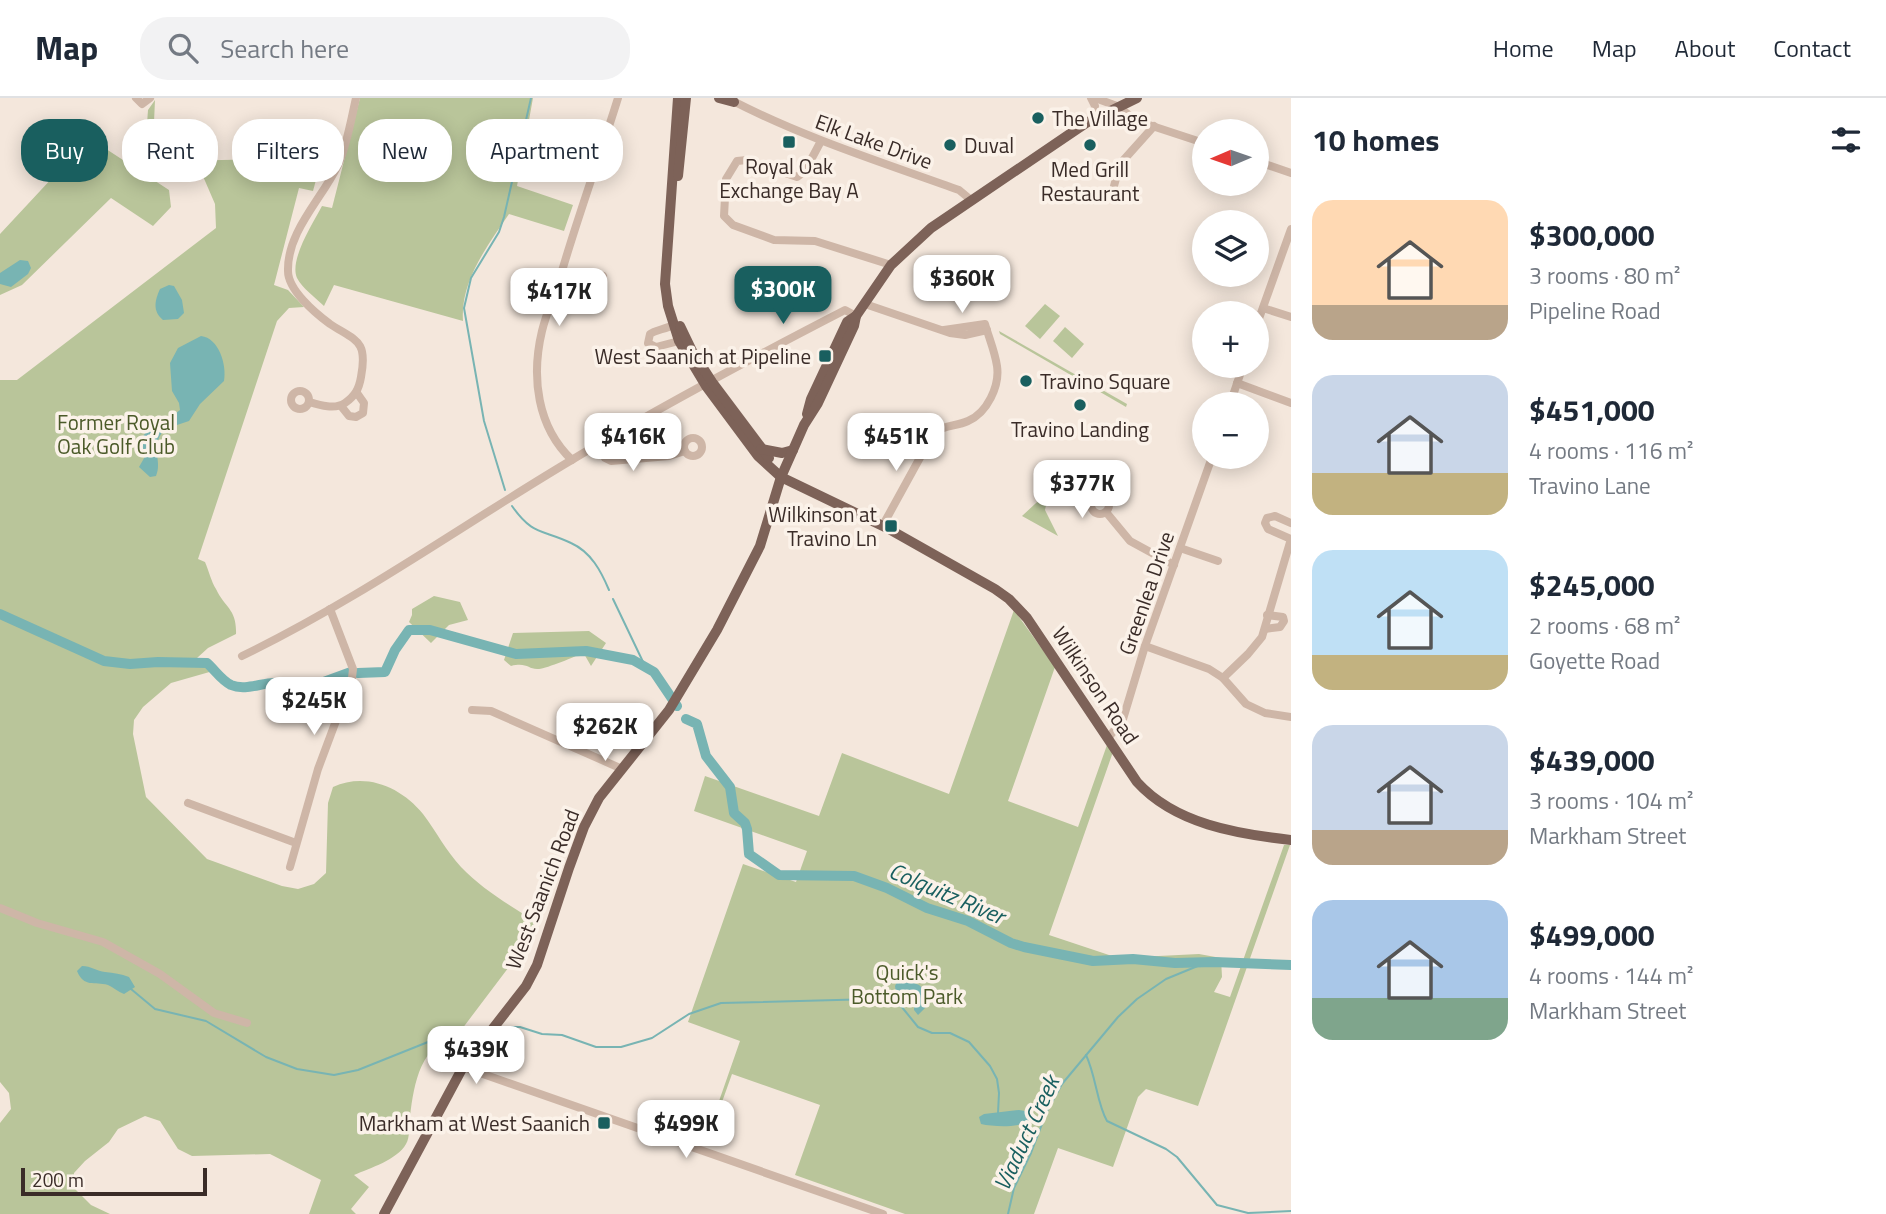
<!DOCTYPE html>
<meta charset="utf-8">
<style>
body{margin:0;font-family:"Titillium Web",sans-serif;background:#f2f2f3;color:#1f2937;height:100vh;display:flex;flex-direction:column;font-size:26px;white-space:nowrap}
*{box-sizing:border-box;margin:0}
p{font-size:23px;color:#747a83}
.icon{flex:none;width:38px;height:38px;fill:none;stroke:currentColor;stroke-width:2;stroke-linecap:round;stroke-linejoin:round}
.map{position:relative;flex:1;overflow:hidden}
.panel{display:flex;flex-direction:column;background:#fff;width:595px}
.panel>*{flex:none}
.top-card{position:absolute;left:21px;top:21px;width:665px;height:63px;display:flex;gap:14px}
.needle{width:46px;rotate:268deg}
.buttons{position:absolute;left:1192px;top:21px;display:grid;gap:14px}
.buttons a{display:grid;place-items:center;width:77px;height:77px;border-radius:50%;background:#fff;box-shadow:0 4px 18px #0003;font-size:35px}
.scale{position:absolute;left:21px;bottom:18px;width:186px;box-sizing:border-box;padding-left:7px;border:4px solid #3a2c28;border-top:0;font-size:19px;line-height:24px;white-space:nowrap;color:#3a2c28;-webkit-text-stroke:5px #fbf2e9;paint-order:stroke}
.price{position:absolute;translate:-50% -60px;padding:0 16px;border-radius:14px;background:#fff;color:#222;font-size:23px;line-height:46px;filter:drop-shadow(0 2px 4px #0008)}
.price::after{content:'';position:absolute;left:50%;top:42px;width:21px;height:16px;margin-left:-10px;background:inherit;clip-path:polygon(0 0,100% 0,50% 100%)}
.price.current{background:#195f5f;color:#fff}
ul{padding:0;list-style:none}
li{display:flex;align-items:center;gap:21px;height:175px;padding:0 21px}
li span{display:grid;place-items:center;flex:none;width:196px;height:140px;border-radius:21px;color:#555}
li>.icon{margin-inline-start:auto}
span .icon{width:84px;height:84px;fill:#fffc;stroke-width:1}
li b{font-size:30px}
h2{display:flex;justify-content:space-between;align-items:center;height:84px;padding:0 21px;font-size:30px}
.chip{padding:0 24px;border-radius:28px;background:#fff;box-shadow:0 4px 18px #0003;font-size:24px;line-height:63px}
.chip.current{background:#195f5f;color:#fff}
header{display:flex;align-items:center;gap:42px;box-sizing:border-box;height:98px;padding:0 35px;background:#fff;border-bottom:2px solid #e0e1e3}
header strong{font-size:33px}
nav{display:flex;gap:38px;margin-inline-start:auto;font-size:24px}
.search{width:490px;height:63px;background:#f2f2f3;display:flex;align-items:center;gap:18px;box-sizing:border-box;padding:0 24px;border-radius:28px;color:#747a83;font-size:26px}
main{display:flex;flex:1;min-height:0}
.map>svg:first-child{display:block}
</style>
<header>
<strong>Map</strong>
<div class="search"><svg class="icon" aria-label="search" viewBox="0 0 24 24"><circle cx="10" cy="10" r="6"/><path d="M15 15l6 6"/></svg>Search here</div>
<nav><a>Home</a><a>Map</a><a>About</a><a>Contact</a></nav>
</header>
<main>
<div class="map">
<svg width="1291" height="1116" viewBox="0 0 1291 1116">
<rect width="100%" height="100%" fill="#f4e7dc"/>
<g fill="#b9c59a">
<path d="M360 0H533L517 88 573 107 564 133 509 116C488 147 460 183 463 223L334 187 324 208C316 200 302 190 297 180 289 162 313 125 322 108L332 110Z"/>
<path d="M155 2 154 24 177 63 322 60 313 93 299 90 274 187 288 192 304 209 289 210 277 223 198 461 205 464C209 473 211 483 216 491 225 510 237 511 236 536L208 550 197 560 206 563 213 573 171 585 143 609 134 622 133 636 146 699 207 761 282 788 298 791 314 786 326 775 328 705 333 689C366 674 401 689 423 716 436 733 446 753 461 769 482 791 508 806 534 823L533 837 459 935C421 946 414 984 410 1019 409 1027 410 1040 406 1046 397 1062 370 1070 354 1077L369 1089 351 1111 356 1116H309L321 1082 270 1056 192 1058 178 1051 160 1023 145 1018 118 1031 109 1044 85 1063 74 1075 73 1089 91 1107 110 1116H0V1025L11 1011 9 995 0 984V282H17L216 130 215 106 199 69 173 70 147 26 148 12Z"/>
<polygon points="100,47 169,92 171,109 153,128 111,100 22,187 0,197 0,136 81,49"/>
<polygon points="1045,206 1060,218 1040,241 1025,228"/>
<polygon points="1065,229 1084,246 1072,260 1053,243"/>
<polygon points="999,233 1127,306 1126,309 1000,236"/>
<polygon points="1049,393 1045,412 1058,438 1022,418"/>
<polygon points="434,498 460,504 468,522 449,527 431,545 409,524 412,517 412,511"/>
<polygon points="1014,512 1055,569 1008,703 1078,729 1107,647 1114,651 1049,837 1118,860 1199,856 1221,860 1222,879 1214,894 1230,899 1284,747 1290,747 1198,1008 1146,991 1138,999 1113,1069 1058,1050 1034,1116 905,1116 795,1077 820,1007 732,976 707,1046 704,1046 740,943 688,924 743,766 796,784 807,753 694,713 705,678 819,718 842,655 949,696"/>
<path d="M589 533 606 545 591 568 583 554C576 559 547 570 539 571 528 572 528 564 511 568L504 562 513 535Z"/>
</g>
<g fill="#78b4b3">
<polygon points="20,162 28,163 31,170 28,176 11,189 0,186 0,175"/>
<path d="M169 187 174 188 182 202 184 215 178 221 163 222C152 213 155 202 160 191Z"/>
<path d="M201 238C219 240 227 267 224 283L200 306 189 323 171 329 168 328 167 322 180 312 179 305 172 293 170 265 178 250Z"/>
<path d="M162 326 164 332C149 350 163 362 156 378L150 379 139 369 147 355 140 349V342L147 333Z"/>
<path d="M82 868C91 868 97 873 105 874 114 875 121 876 129 879L135 889 124 896C118 894 113 889 108 887 94 883 84 890 77 873Z"/>
<polygon points="904,881 919,887 929,896 927,908 918,917 914,912 914,900 910,896 896,895 895,888 898,882"/>
<path d="M1019 1012 1031 1014 1034 1019C1024 1031 995 1029 981 1026L979 1019 984 1016Z"/>
</g>
<g fill="none" stroke-linecap="round" stroke-linejoin="round">
<g stroke="#78b4b3" stroke-width="2">
<polyline points="505,392 484,323 464,210 471,180 499,134 504,119 531,0"/>
<path d="M512 408C533 438 542 431 571 445 591 454 601 473 609 492"/>
<polyline points="613,501 645,568"/>
<polyline points="131,891 155,911 206,923 266,959 297,971 334,977 358,972 428,944 489,929"/>
<polyline points="498,929 520,929 542,936 562,937 596,949 621,949 652,940 689,916 721,905 874,901 901,908 918,929 932,935 950,935 969,944 990,968 997,981 999,995 998,1015"/>
<path d="M1086 957C1096 978 1097 1006 1107 1023L1166 1051 1177 1059 1217 1107 1248 1115 1291 1113"/>
<polyline points="1008,1116 1014,1090 1031,1055 1047,1013 1062,986 1118,919 1137,901 1166,881 1205,865"/>
</g>
<g stroke="#78b4b3" stroke-width="10">
<path d="M0 516 104 563 130 566 158 564 207 565C215 572 221 582 231 587 245 593 261 585 274 585 287 586 300 589 312 593L321 585 351 574"/>
<polyline points="358,575 385,574 395,552 409,532 430,532 516,556 586,553 633,562 654,574 677,608"/>
<polyline points="686,621 697,626 706,658 730,689 734,715 745,725 747,731 749,756 779,777 854,778 887,790 927,810 968,823 1011,845 1024,849 1093,863 1133,861 1175,865 1214,864 1291,867"/>
</g>
<g stroke="#ceb6a7" stroke-width="8">
<polyline points="136,0 142,6 150,0"/>
<polyline points="1091,0 1095,8 1093,21"/>
<polyline points="1095,0 1117,8 1137,23 1204,45"/>
<path d="M729 1C802 39 881 64 959 92L971 102"/>
<polyline points="821,43 805,73 797,79 747,62 737,63 726,81 724,118 733,127 774,142 815,143 891,167"/>
<polyline points="1256,63 1291,75"/>
<polyline points="1114,88 1120,66 1154,28"/>
<polyline points="562,175 592,184 598,195"/>
<polyline points="592,184 603,178"/>
<polyline points="865,206 950,235 965,237 987,232"/>
<polyline points="1263,210 1291,219"/>
<path d="M673 227C666 231 655 232 650 236L648 245 656 249 679 243"/>
<polyline points="1256,229 1291,131"/>
<polyline points="1237,285 1291,305"/>
<circle cx="300" cy="302" r="9"/>
<path d="M309 304C319 307 335 312 345 305 355 298 359 291 361 279 368 242 356 243 330 226 315 215 288 192 288 173 287 133 322 101 338 67 347 47 351 22 356 0"/>
<polyline points="1230,306 1243,268"/>
<polyline points="341,308 349,318 356,319 363,315 364,305 357,295"/>
<circle cx="693" cy="349" r="9"/>
<polyline points="598,347 605,360 611,363 669,358 685,353"/>
<path d="M572 362C537 329 531 279 542 233 547 213 556 193 562 173 579 115 600 58 618 0"/>
<circle cx="1100" cy="407" r="9"/>
<polyline points="1106,414 1130,443 1174,467"/>
<path d="M883 427 933 336C945 326 955 329 968 323 987 315 1000 288 997 268 995 254 989 240 985 226L944 232"/>
<polyline points="1180,450 1218,463"/>
<polyline points="1265,531 1280,529 1284,523 1283,519 1267,517"/>
<polyline points="1145,548 1209,571 1223,580 1246,606 1265,615 1291,619"/>
<path d="M242 558C356 503 461 428 570 363 659 309 752 260 845 212L856 218"/>
<polyline points="1223,580 1248,556 1262,539 1291,441 1268,431 1265,425 1267,420 1275,418 1291,425"/>
<polyline points="472,612 491,613 620,670"/>
<polyline points="1109,639 1123,621 1145,548 1212,359"/>
<polyline points="188,705 296,745"/>
<polyline points="290,769 318,671 352,580 353,571 330,511"/>
<polyline points="0,810 37,825 103,844 160,876 214,915 247,925"/>
<polyline points="463,969 883,1116"/>
</g>
<g stroke="#7d6258" stroke-width="10">
<path d="M678 0 665 186 668 208 679 243 706 288 758 358 781 379 887 430 995 491 1009 501 1027 520 1137 684C1175 726 1237 736 1291 742"/>
<polyline points="719,0 734,4"/>
<polyline points="678,78 686,0"/>
<polyline points="680,228 692,253 712,284 769,360"/>
<polyline points="807,316 811,301 847,224 856,218 891,167 931,130 1086,25 1137,0"/>
<polyline points="761,351 782,355 793,352"/>
<polyline points="384,1116 463,969 526,888 537,867 569,770 584,729 599,700 669,612 717,532 760,448 781,379 793,352 804,327 818,305 854,228 856,218"/>
</g>
</g>
<g fill="#195f5f" stroke="#fbf2e9" stroke-width="2.5">
<circle cx="1038" cy="20" r="7"/>
<rect x="782" y="37" width="14" height="14" rx="3.5"/>
<circle cx="950" cy="47" r="7"/>
<circle cx="1090" cy="47" r="7"/>
<rect x="818" y="251" width="14" height="14" rx="3.5"/>
<circle cx="1026" cy="283" r="7"/>
<circle cx="1080" cy="307" r="7"/>
<rect x="884" y="421" width="14" height="14" rx="3.5"/>
<rect x="597" y="1018" width="14" height="14" rx="3.5"/>
</g>
<g text-anchor="middle" dominant-baseline="central" stroke-width="7" stroke-linejoin="round" paint-order="stroke">
<g font-size="21" fill="#3a2c28" stroke="#fbf2e9" text-anchor="start">
<text x="1052" y="20">The Village</text>
<text x="964" y="47">Duval</text>
<text x="789" y="68" text-anchor="middle">Royal Oak<tspan x="789" dy="24">Exchange Bay A</tspan></text>
<text x="1090" y="71" text-anchor="middle">Med Grill<tspan x="1090" dy="24">Restaurant</tspan></text>
<text x="811" y="258" text-anchor="end">West Saanich at Pipeline</text>
<text x="1040" y="283">Travino Square</text>
<text x="1080" y="331" text-anchor="middle">Travino Landing</text>
<text x="877" y="416" text-anchor="end">Wilkinson at<tspan x="877" dy="24">Travino Ln</tspan></text>
<text x="590" y="1025" text-anchor="end">Markham at West Saanich</text>
</g>
<g font-size="21" fill="#3a2c28" stroke="#fbf2e9">
<text transform="translate(874 43) rotate(20)">Elk Lake Drive</text>
<text transform="translate(1146 495) rotate(-71)">Greenlea Drive</text>
<text transform="translate(1096 587) rotate(56)">Wilkinson Road</text>
<text transform="translate(542 791) rotate(-69)">West Saanich Road</text>
</g>
<g font-size="21" fill="#4b5a29" stroke="#fbf2e9">
<text x="116" y="324">Former Royal<tspan x="116" dy="24">Oak Golf Club</tspan></text>
<text x="907" y="874">Quick's<tspan x="907" dy="24">Bottom Park</tspan></text>
</g>
<g font-size="23" font-style="italic" fill="#195f5f" stroke="#fbf2e9">
<text transform="translate(947 795) rotate(23)">Colquitz River</text>
<text transform="translate(1026 1035) rotate(-65)">Viaduct Creek</text>
</g>
</g>
</svg>
<div class="buttons">
<a><svg class="needle" viewBox="-14 -14 28 28"><path d="M0-13l5 13h-10z" fill="#e53935"/><path d="M0 13l5-13h-10z" fill="#747a83"/></svg></a>
<a><svg class="icon" aria-label="layers" viewBox="0 0 24 24"><path d="M12 4l9 5-9 5-9-5zM3 14l9 5 9-5"/></svg></a>
<a>+</a>
<a>−</a>
</div>
<div class="scale">200 m</div>
<b class="price" style="left:962px;top:217px">$360K</b>
<b class="price current" style="left:783px;top:228px">$300K</b>
<b class="price" style="left:559px;top:230px">$417K</b>
<b class="price" style="left:633px;top:375px">$416K</b>
<b class="price" style="left:896px;top:375px">$451K</b>
<b class="price" style="left:1082px;top:422px">$377K</b>
<b class="price" style="left:314px;top:639px">$245K</b>
<b class="price" style="left:605px;top:665px">$262K</b>
<b class="price" style="left:476px;top:988px">$439K</b>
<b class="price" style="left:686px;top:1062px">$499K</b>
<div class="top-card">
<a class="chip current">Buy</a>
<a class="chip">Rent</a>
<a class="chip">Filters</a>
<a class="chip">New</a>
<a class="chip">Apartment</a>
</div>
</div>
<section class="panel">
<h2>10 homes<svg class="icon" aria-label="filters" viewBox="0 0 24 24"><path d="M4 7h16M4 17h16"/><circle cx="9" cy="7" r="2"/><circle cx="15" cy="17" r="2"/></svg></h2>
<ul>
<li><span style="background:linear-gradient(#ffd9b3 75%,#b9a48a 0)"><svg class="icon" aria-label="home" viewBox="0 0 24 24"><path d="M3 11l9-7 9 7M6 9v11h12V9"/></svg></span><div><b>$300,000</b><p>3 rooms · 80 m²</p><p>Pipeline Road</p></div></li>
<li><span style="background:linear-gradient(#c9d6e8 70%,#c2b280 0)"><svg class="icon" aria-label="home" viewBox="0 0 24 24"><path d="M3 11l9-7 9 7M6 9v11h12V9"/></svg></span><div><b>$451,000</b><p>4 rooms · 116 m²</p><p>Travino Lane</p></div></li>
<li><span style="background:linear-gradient(#bfe0f5 75%,#c2b280 0)"><svg class="icon" aria-label="home" viewBox="0 0 24 24"><path d="M3 11l9-7 9 7M6 9v11h12V9"/></svg></span><div><b>$245,000</b><p>2 rooms · 68 m²</p><p>Goyette Road</p></div></li>
<li><span style="background:linear-gradient(#c9d6e8 75%,#b9a48a 0)"><svg class="icon" aria-label="home" viewBox="0 0 24 24"><path d="M3 11l9-7 9 7M6 9v11h12V9"/></svg></span><div><b>$439,000</b><p>3 rooms · 104 m²</p><p>Markham Street</p></div></li>
<li><span style="background:linear-gradient(#a9c7e8 70%,#7fa58c 0)"><svg class="icon" aria-label="home" viewBox="0 0 24 24"><path d="M3 11l9-7 9 7M6 9v11h12V9"/></svg></span><div><b>$499,000</b><p>4 rooms · 144 m²</p><p>Markham Street</p></div></li>
</ul>
</section>
</main>
